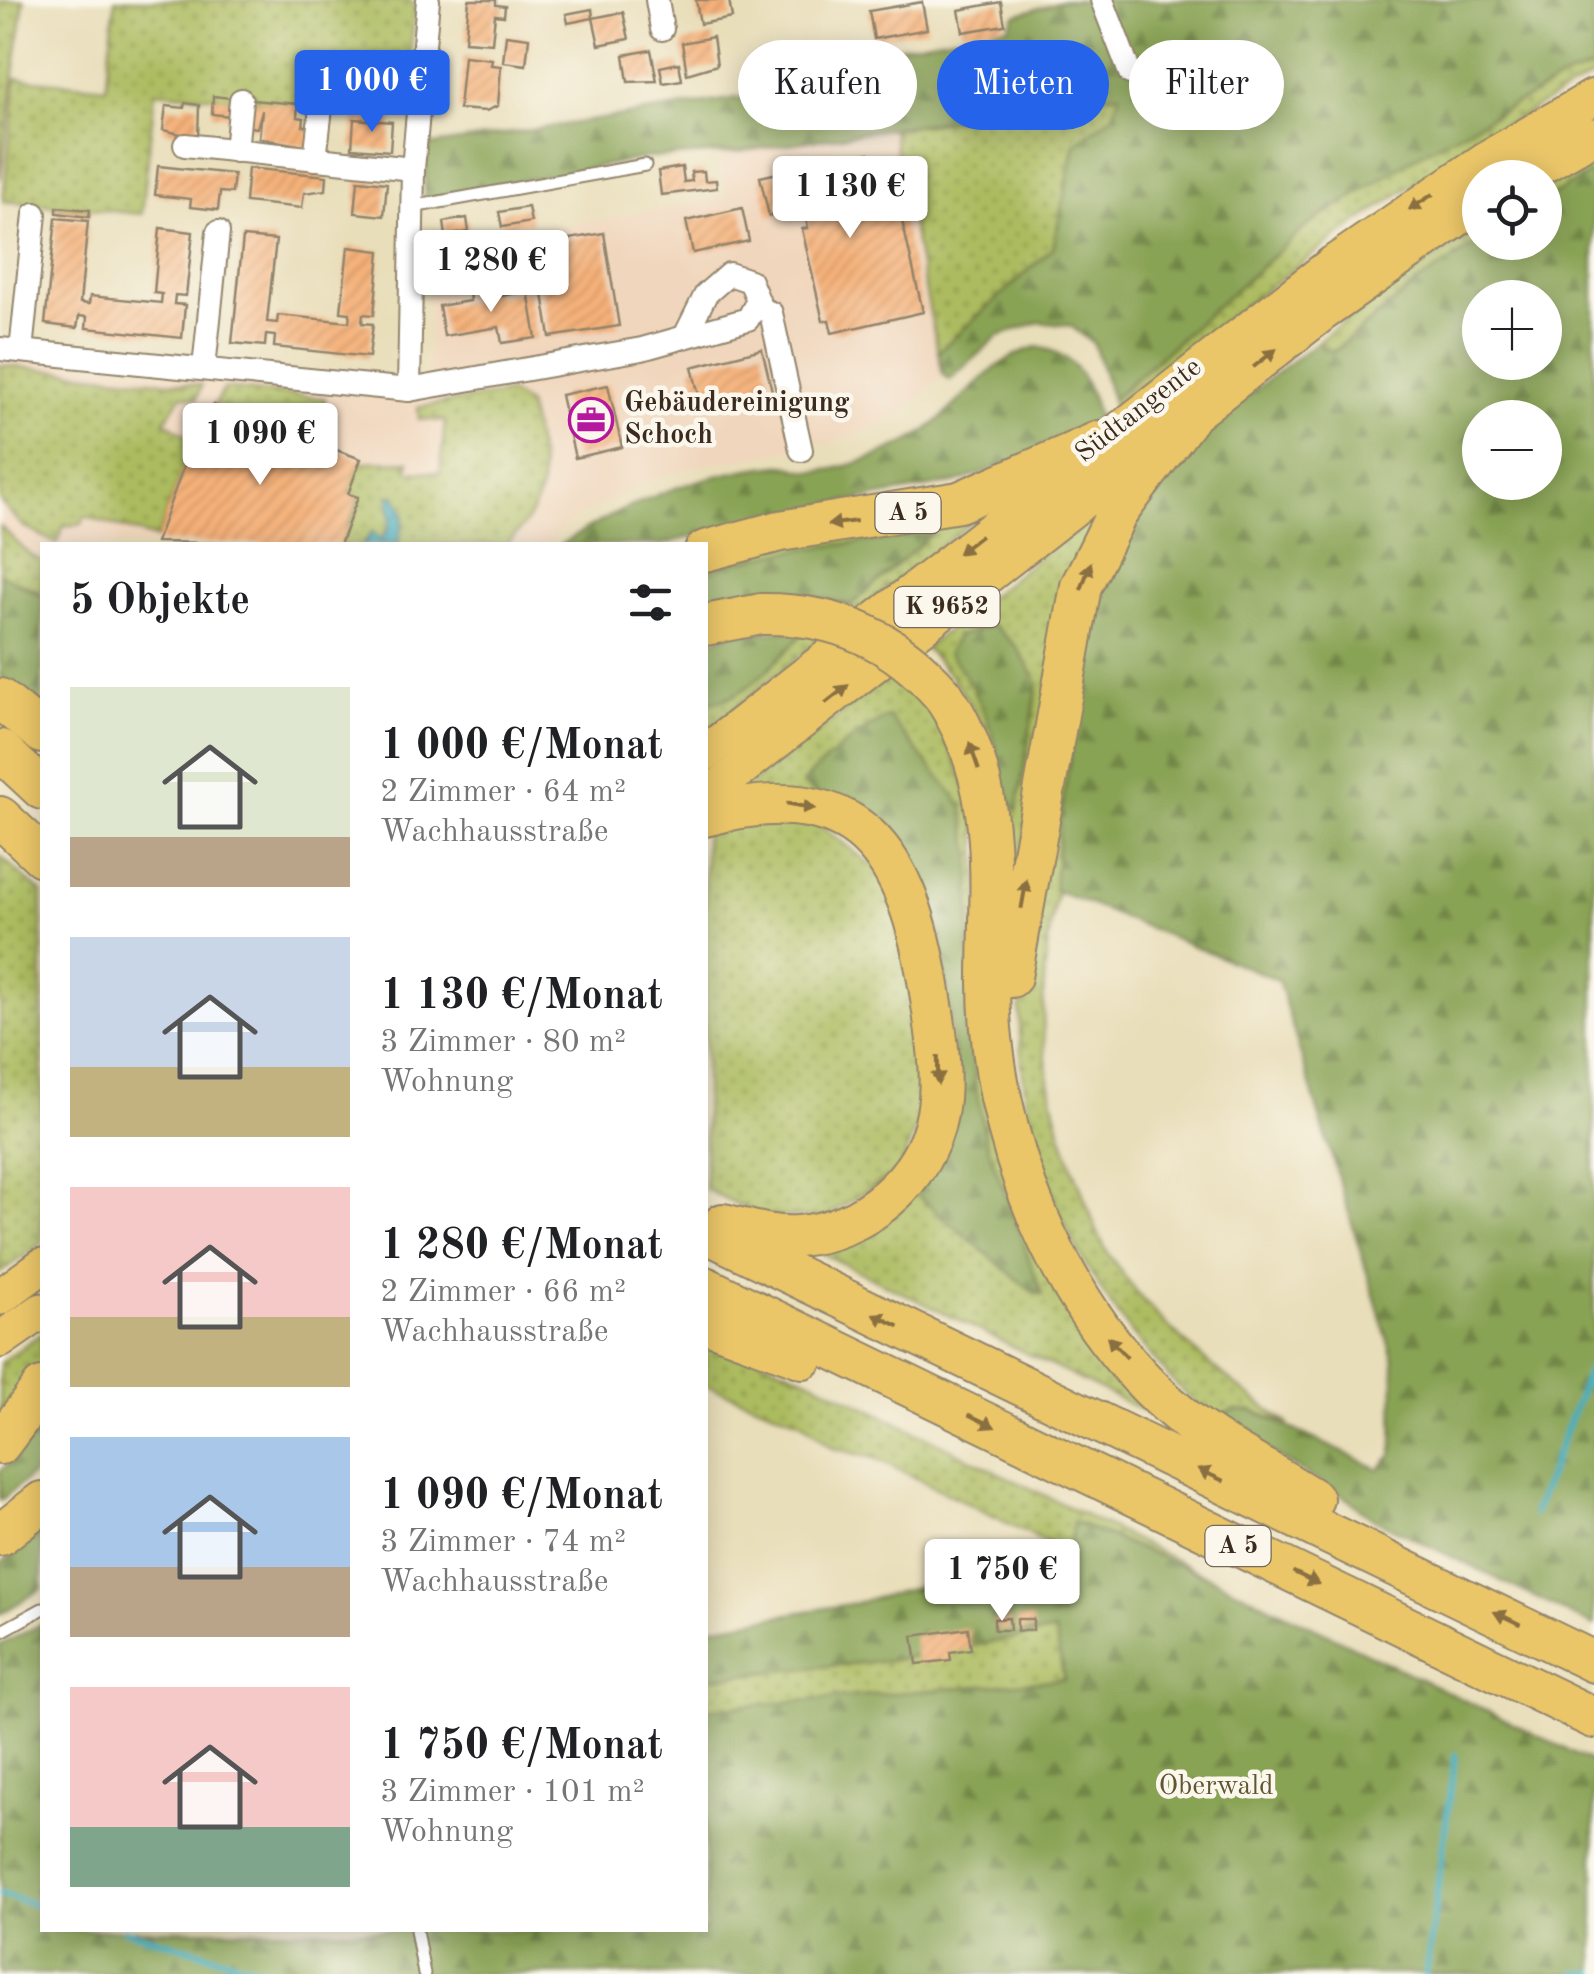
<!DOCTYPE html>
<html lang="de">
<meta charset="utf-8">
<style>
body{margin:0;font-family:"Old Standard TT",serif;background:#f6f6f6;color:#202124;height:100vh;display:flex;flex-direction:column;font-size:38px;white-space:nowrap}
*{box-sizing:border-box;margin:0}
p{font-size:32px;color:#757577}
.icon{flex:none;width:55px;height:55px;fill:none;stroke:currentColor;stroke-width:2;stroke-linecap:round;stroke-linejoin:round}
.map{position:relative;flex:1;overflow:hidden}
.drawer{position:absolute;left:40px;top:542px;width:668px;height:1390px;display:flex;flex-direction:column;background:#fff;border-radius:0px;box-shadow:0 5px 25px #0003}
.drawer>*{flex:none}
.guide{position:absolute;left:738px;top:40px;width:705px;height:90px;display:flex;gap:20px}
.fabs{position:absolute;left:1462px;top:160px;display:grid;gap:20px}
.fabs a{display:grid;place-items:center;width:100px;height:100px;border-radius:50%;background:#fff;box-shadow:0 5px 25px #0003;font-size:50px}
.price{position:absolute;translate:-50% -85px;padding:0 22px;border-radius:10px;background:#fff;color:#222;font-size:32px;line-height:65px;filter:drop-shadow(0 2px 5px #0008)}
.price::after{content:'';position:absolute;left:50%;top:60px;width:30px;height:22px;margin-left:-15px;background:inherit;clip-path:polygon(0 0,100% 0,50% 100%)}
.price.active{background:#2563eb;color:#fff}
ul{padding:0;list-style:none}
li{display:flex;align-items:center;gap:30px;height:250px;padding:0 30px}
li span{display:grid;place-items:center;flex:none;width:280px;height:200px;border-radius:0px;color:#555}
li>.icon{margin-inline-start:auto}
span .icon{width:120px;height:120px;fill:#fffc;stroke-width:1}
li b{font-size:42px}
h2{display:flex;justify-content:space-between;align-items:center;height:120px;padding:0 30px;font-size:42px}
.chip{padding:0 35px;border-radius:45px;background:#fff;box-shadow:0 5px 25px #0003;font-size:35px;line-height:90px}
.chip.active{background:#2563eb;color:#fff}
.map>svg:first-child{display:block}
</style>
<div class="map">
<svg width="1594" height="1974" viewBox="0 0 1594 1974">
<defs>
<pattern id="grass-dots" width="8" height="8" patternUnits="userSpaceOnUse" patternTransform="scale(2.5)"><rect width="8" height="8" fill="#acbb5e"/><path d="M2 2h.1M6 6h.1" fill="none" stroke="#8d984d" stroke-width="1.8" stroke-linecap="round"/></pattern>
<pattern id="forest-firs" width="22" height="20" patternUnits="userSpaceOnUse" patternTransform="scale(2.5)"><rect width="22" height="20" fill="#89a355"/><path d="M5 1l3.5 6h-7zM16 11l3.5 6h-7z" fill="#718546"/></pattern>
<pattern id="water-waves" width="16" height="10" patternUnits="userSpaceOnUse" patternTransform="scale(2.5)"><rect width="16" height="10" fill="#3eacbc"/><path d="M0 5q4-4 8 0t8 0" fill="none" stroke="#358c98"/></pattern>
<pattern id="building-hatch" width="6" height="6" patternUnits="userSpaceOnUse" patternTransform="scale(2.5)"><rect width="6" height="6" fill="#f5b179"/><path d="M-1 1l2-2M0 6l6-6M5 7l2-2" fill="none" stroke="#d39868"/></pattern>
</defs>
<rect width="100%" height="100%" fill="#fbf7ec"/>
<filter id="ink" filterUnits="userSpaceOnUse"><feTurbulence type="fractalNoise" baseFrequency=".01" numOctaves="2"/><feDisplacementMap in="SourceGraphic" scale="20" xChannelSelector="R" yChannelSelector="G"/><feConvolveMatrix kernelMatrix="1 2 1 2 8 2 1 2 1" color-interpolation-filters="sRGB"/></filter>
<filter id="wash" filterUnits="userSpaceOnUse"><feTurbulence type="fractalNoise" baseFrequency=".0048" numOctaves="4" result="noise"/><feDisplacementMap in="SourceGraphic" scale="40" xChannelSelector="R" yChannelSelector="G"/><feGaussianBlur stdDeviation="2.25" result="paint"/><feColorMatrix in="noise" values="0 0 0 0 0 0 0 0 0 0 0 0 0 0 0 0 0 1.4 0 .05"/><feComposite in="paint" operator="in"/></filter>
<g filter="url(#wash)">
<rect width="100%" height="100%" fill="#e9deba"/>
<polygon fill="#f0d6bc" points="892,130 943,375 908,408 870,429 830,443 810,440 794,449 689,468 638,485 573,519 545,545 42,545 42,584 0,564 0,357 429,396 428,250 727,197 719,151 738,152"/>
<g fill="url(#grass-dots)" stroke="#74723e" stroke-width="2.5">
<polygon points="0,0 24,0 0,179"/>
<polygon points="115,0 409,0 415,4 405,115 155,91 142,214 3,201 16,78 106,87"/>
<path d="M1594 68V76C1420 167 1268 287 1113 406L1112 400 1308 225 1427 150 1569 76Z"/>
<polygon points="1120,93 1114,115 1075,144 1053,248 938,352 892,130"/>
<polygon points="1594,158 1594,171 1545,200 1545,187"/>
<polygon points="1480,228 1480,242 1417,283 1334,351 1322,349 1319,341 1338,326"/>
<polygon points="0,365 201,385 197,399 182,395 165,421 193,440 157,539 85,516 82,524 64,526 57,544 23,526 0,502"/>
<polygon points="225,388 325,398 323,425 291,421 285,431 214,405"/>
<path d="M509 393 527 404C542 466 557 496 506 545H398L404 514 396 496 389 497 392 522 380 541 372 533 363 545H340L360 499 348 494 360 462 409 461 408 471 440 473 445 421 419 419 418 407Z"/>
<path d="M1234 407 1186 456C1159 544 1133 631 1106 718 1056 885 1008 1011 1079 1183 1088 1206 1095 1233 1108 1253 1152 1322 1223 1378 1289 1424L1253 1411 1211 1419C1083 1299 1009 1158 1021 980L1089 595 1188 445Z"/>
<path d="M1114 497 1011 888C1009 791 998 719 925 648Z"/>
<path d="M1001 499 859 610C794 591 769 597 705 610V603L711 600C761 587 802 592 851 605L930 534 776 554 705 572V558Z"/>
<polygon points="0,526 31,556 42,561 42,593 0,574"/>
<path d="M806 630 827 634 705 732V703C748 700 777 659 806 630Z"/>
<polygon points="897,670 932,705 976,809 986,1097 1154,1416 809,1247 945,1125 888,845 739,793"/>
<polygon points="809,817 893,881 930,1089 900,1169 824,1218 761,1216 705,1189 705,828"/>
<polygon points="0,856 42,893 42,1243 0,1273"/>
<polygon points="42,1333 42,1376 0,1432 0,1363"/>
<polygon points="705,1336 809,1379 1212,1578 1074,1522 1068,1554 1062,1554 1058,1548 875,1458 833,1448 801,1421 705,1385"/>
<polygon points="1056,1631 1064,1680 705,1709 705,1678 712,1676 892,1660"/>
</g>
<g fill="url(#forest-firs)" stroke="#62663a" stroke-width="2.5" fill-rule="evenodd">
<polygon points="1064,0 1594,0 1594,68 1569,76 1427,150 1308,225 1112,399 1094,344 1071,326 1039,322 998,336 950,380 943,375 938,352 1053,248 1075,144 1113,115 1120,93 738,152 644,158 424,199 427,146 783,91 778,68 1009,27 1015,15"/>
<path d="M1594 171V1626L1374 1519 1339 1493 1211 1419 1234 1410 1253 1411 1379 1469 1393 1454 1394 1361 1278 980 1054 890C1057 826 1069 765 1079 702 1088 648 1094 588 1120 539 1164 459 1246 394 1319 341L1323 349 1335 351 1417 283 1480 242H1545V200ZM1480 298H1545V362H1480ZM1480 418H1545V482H1480Z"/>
<path d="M1037 347C1079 354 1087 382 1098 418L1011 462 958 482 762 517 661 545H560C629 502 698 473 780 465 790 464 799 470 809 471 837 473 879 456 904 444 955 419 982 361 1037 347Z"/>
<path d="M932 534 851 605C802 592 754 583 705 603V572C776 546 857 544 932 534Z"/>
<polygon points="0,574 42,596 42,705 0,677"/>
<path d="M993 625 1017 647 1038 683 1017 811C999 790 1000 755 991 729 981 701 966 675 948 653L957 636Z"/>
<path d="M806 630C777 659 748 700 705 703V643L731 633Z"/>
<path d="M889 717 962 805 971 853 969 1006 975 1083 986 1141 1042 1295 1030 1290 918 1196 954 1054 941 936 928 892 904 851 803 785C809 771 873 721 889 717Z"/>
<polygon points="42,1425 42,1467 0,1501 0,1472"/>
<polygon points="1073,1522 1212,1578 1594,1763 1594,1974 0,1974 0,1645 42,1624 42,1930 705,1930 705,1709 1064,1679 1055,1631 892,1660 705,1678 705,1628 856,1603 915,1588 959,1571 1050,1561 1068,1553"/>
<polygon points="42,1532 42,1589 0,1614 0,1564"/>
</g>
<path fill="url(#water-waves)" stroke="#3c6b6d" stroke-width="2.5" d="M389 496H396L404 514 398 545H363L372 532 380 540C395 525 390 516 389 496Z"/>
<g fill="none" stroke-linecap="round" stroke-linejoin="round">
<g stroke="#3eacbc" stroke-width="6">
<polyline points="1534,1513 1594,1356"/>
<polyline points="0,1894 42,1907"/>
<polyline points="124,1930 278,1974"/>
<polyline points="1426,1974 1455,1755"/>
<polyline points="1574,1974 1594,1973"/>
</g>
</g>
<g id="blocks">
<g fill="url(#building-hatch)">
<polygon points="469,0 496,0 496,5 505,6 504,16 495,15 492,43 465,41"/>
<polygon points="696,0 729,0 732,18 700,24"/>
<polygon points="922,2 927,29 874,39 869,11"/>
<polygon points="1001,2 1005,25 963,32 959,10"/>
<polygon points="592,9 593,18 568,23 566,14"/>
<polygon points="623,12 629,39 599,45 593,18"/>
<polygon points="506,35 529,38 526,65 503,62"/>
<polygon points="713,37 717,65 687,74 682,43"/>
<polygon points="651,50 657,81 628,82 624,55"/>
<polygon points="464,56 492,59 491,65 501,66 498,106 486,111 459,109"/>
<polygon points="679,63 682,80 663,83 660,67"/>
<polygon points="213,96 231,98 230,116 212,114"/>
<polygon points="251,100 298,104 297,117 304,118 303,126 311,126 309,147 259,138 262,110 257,128 249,127"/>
<polygon points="185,103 199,105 198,138 163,130 166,106 184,108"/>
<polygon points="354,119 392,122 390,151 352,148"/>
<polygon points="869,153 878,194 895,190 923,312 832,333 829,320 823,321 802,229 808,228 804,208 769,216 760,177"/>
<polygon points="158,166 234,174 232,193 220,192 218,210 190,207 191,199 155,195"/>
<polygon points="682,167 684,182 692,181 691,172 704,171 705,181 716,180 717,188 661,195 658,171"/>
<polygon points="248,168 327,176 326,190 304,193 302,208 245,202"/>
<polygon points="358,180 387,183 384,216 355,213"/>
<polygon points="57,207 90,210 89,217 57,213"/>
<polygon points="528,207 531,222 502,227 499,212"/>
<polygon points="742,208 749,241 693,253 686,221"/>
<polygon points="56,218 88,221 80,303 89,304 90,296 161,303 162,294 154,293 160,228 193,232 186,296 175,295 174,304 185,305 182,338 86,328 87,317 79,316 77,328 45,324"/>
<polygon points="467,218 469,232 446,236 444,222"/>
<polygon points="604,233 619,326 550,337 535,245"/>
<polygon points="243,237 276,240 267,322 277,323 278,315 349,322 350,313 341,312 348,247 380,251 374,315 363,314 362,323 373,324 369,357 274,347 275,336 266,335 265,346 232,343"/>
<polygon points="494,288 495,297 528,291 536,338 502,343 499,327 444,336 439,306 470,301 469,292"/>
<polygon points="762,349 772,391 702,408 692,367"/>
<polygon points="608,385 622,447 575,458 561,395"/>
<polygon points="214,405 361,459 348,494 358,497 340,545 156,542 194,438 204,442"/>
<polygon points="1009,1618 1010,1630 994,1630 994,1619"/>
<polygon points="1017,1619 1033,1619 1033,1630 1017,1631"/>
<polygon points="968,1628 971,1649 950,1652 951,1660 917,1664 913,1636"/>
</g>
</g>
</g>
<g filter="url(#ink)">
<use href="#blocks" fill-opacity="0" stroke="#92846c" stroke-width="2.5"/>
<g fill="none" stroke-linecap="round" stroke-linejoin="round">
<defs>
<g id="service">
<polyline points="412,207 645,165"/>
<polyline points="0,1632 42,1609"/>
<polyline points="416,1930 424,1974"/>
</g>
<g id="minor">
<polyline points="657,0 662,29"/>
<polyline points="1102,0 1130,73"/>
<polyline points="185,145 413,169"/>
<polyline points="236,151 241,100"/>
<polyline points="315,159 321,108"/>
<polyline points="757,307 771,313 801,450"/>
<polyline points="0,349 409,390 642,349 748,319 758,300 750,281 729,274 706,294 685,336"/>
<polyline points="21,351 35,214"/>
<polyline points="204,368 218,232"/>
<polyline points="409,390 413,169 428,0"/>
</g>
<g id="trunk">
<polyline points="1521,178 1594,136"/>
<polyline points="705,753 1334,263 1485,160 1594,97"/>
<polyline points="705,797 1323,313 1480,203"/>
<polyline points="0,1297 42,1266"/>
<polyline points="0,1340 42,1311"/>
</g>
<g id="motorway">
<polyline points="705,551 780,531 959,502 1100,441"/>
<polyline points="705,625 761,614"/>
<path d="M943 695C1001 781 990 876 989 974 987 1134 1057 1315 1184 1418 1223 1449 1271 1472 1313 1499"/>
<polyline points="0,699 42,733"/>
<polyline points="0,750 42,789"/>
<path d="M705 816C860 774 908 853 930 992 936 1031 944 1074 937 1114 925 1180 864 1231 798 1236 773 1238 748 1230 723 1224"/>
<polyline points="0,817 42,856"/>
<polyline points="1011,977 1081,586 1117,513 1188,418"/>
<polyline points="705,1232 1594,1662"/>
<polyline points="705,1287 1594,1718"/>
<polyline points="705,1322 803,1358"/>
<polyline points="0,1444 42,1388"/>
<polyline points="0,1535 42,1502"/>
</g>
</defs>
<use href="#service" stroke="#92846c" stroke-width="15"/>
<use href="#minor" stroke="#92846c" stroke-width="26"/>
<use href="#trunk" stroke="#92846c" stroke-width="39"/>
<use href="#motorway" stroke="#92846c" stroke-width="44"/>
<use href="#service" stroke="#fff" stroke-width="11"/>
<use href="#minor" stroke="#fff" stroke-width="22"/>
<use href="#trunk" stroke="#ebc669" stroke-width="35"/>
<use href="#motorway" stroke="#ebc669" stroke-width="40"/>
<defs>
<path id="motorway-bridge" d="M761 614C836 613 895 639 943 695"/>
</defs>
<use href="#motorway-bridge" stroke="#92846c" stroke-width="44" stroke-linecap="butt"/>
<use href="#motorway-bridge" stroke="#ebc669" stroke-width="40"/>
</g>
<defs><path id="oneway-solid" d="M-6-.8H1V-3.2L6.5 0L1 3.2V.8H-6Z" transform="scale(2.5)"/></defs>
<g fill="#8a7040">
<use href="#oneway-solid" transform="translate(1421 202) rotate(147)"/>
<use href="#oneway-solid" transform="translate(1265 358) rotate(-38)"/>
<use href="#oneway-solid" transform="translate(842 523) rotate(172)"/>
<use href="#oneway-solid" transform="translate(969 545) rotate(142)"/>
<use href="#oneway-solid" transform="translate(1086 576) rotate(-70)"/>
<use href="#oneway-solid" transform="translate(837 694) rotate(-38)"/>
<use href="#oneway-solid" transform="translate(974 756) rotate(-109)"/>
<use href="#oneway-solid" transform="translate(801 806) rotate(10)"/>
<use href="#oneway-solid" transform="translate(1024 894) rotate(-80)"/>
<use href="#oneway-solid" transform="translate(938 1070) rotate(89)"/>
<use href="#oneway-solid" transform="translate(886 1320) rotate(-154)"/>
<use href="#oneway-solid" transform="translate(1117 1347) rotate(-133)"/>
<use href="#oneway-solid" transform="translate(982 1421) rotate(26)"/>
<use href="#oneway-solid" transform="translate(1211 1475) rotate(-155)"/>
<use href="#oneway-solid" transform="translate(1306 1578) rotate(26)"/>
<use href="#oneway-solid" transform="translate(1507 1618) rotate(-154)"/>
</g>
</g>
<defs>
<symbol id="office-ring" viewBox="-11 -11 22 22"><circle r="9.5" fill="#fbf7ec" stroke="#b5179e" stroke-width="1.5"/><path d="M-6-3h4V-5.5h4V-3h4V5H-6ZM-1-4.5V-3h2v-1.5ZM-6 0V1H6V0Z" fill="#b5179e"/></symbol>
</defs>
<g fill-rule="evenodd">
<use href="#office-ring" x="566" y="395" width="50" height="50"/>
</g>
<g text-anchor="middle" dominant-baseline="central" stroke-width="9" stroke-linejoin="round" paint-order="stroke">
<g fill="#fbf7ec" stroke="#75685c" stroke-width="2.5">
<rect x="875.5" y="493" width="65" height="40" rx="8"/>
<rect x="894.5" y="587" width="105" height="40" rx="8"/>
<rect x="1205.5" y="1526" width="65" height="40" rx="8"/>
</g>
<g font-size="25" font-weight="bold" fill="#3b2a1e">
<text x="908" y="513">A 5</text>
<text x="947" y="607">K 9652</text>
<text x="1238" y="1546">A 5</text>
</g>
<g font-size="28" font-weight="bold" fill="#3b2a1e" stroke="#fbf7ec" text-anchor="start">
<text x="624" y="404">Gebäudereinigung<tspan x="624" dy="32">Schoch</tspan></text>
</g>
<g font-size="28" fill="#3b2a1e" stroke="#fbf7ec">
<text transform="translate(1139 411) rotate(-38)">Südtangente</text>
</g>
<g font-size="28" fill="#5d5631" stroke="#fbf7ec">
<text x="1216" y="1787">Oberwald</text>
</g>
</g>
</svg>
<div class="fabs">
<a><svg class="icon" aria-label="locate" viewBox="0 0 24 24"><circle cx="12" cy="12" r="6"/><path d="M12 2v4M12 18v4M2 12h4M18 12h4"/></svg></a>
<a>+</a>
<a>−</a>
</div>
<b class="price active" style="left:372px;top:135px">1 000 €</b>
<b class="price" style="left:850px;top:241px">1 130 €</b>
<b class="price" style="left:491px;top:315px">1 280 €</b>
<b class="price" style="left:260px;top:488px">1 090 €</b>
<b class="price" style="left:1002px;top:1624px">1 750 €</b>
<div class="guide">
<a class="chip">Kaufen</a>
<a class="chip active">Mieten</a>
<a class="chip">Filter</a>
</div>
<section class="drawer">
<h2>5 Objekte<svg class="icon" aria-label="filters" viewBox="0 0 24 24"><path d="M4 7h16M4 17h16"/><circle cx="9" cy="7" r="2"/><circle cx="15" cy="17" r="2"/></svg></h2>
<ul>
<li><span style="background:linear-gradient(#dfe7d0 75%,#b9a48a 0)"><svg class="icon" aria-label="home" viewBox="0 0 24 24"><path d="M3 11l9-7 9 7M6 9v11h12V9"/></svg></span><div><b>1 000 €/Monat</b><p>2 Zimmer · 64 m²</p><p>Wachhausstraße</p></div></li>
<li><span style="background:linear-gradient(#c9d6e8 65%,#c2b280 0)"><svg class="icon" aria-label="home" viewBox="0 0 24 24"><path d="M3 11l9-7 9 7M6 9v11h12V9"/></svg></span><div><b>1 130 €/Monat</b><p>3 Zimmer · 80 m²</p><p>Wohnung</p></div></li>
<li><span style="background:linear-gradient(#f6c9c9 65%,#c2b280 0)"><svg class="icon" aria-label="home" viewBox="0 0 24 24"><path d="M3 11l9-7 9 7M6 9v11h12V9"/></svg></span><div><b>1 280 €/Monat</b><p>2 Zimmer · 66 m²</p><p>Wachhausstraße</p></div></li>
<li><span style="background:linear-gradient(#a9c7e8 65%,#b9a48a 0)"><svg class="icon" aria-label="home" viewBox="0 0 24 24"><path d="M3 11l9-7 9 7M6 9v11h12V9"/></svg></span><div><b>1 090 €/Monat</b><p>3 Zimmer · 74 m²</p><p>Wachhausstraße</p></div></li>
<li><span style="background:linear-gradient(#f6c9c9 70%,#7fa58c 0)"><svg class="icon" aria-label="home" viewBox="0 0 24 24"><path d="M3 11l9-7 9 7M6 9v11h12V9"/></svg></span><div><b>1 750 €/Monat</b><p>3 Zimmer · 101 m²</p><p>Wohnung</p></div></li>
</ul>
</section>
</div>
